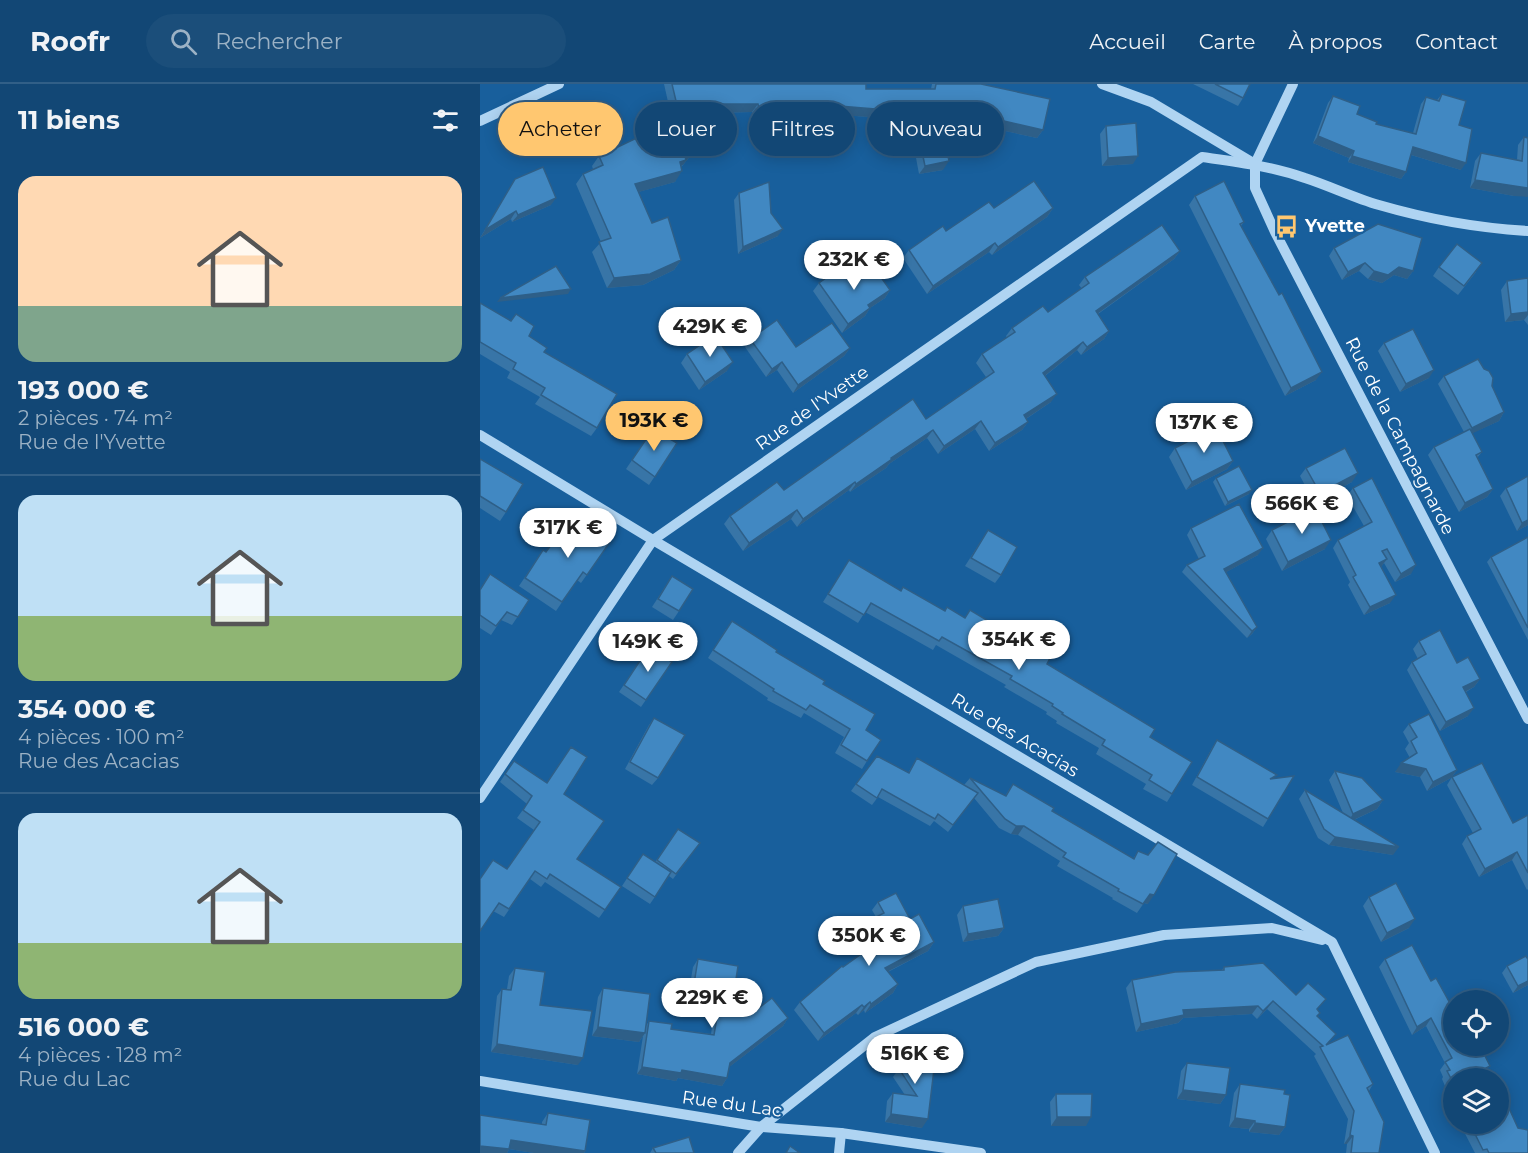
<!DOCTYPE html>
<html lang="fr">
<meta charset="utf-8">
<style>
body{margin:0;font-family:Montserrat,sans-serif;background:#1b4e7a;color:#f1f3f6;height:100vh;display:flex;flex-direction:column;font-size:22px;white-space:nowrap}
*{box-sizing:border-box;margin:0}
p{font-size:20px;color:#9cb2c5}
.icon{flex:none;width:33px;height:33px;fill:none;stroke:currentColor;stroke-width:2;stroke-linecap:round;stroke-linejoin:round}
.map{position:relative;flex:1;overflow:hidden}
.sheet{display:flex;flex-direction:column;background:#124775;width:480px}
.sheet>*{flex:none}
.hud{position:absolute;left:18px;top:18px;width:570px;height:54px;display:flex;gap:12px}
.fabs{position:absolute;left:963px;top:906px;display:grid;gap:12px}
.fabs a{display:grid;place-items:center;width:66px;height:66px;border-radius:50%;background:#124775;box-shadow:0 3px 15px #0003,0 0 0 2px #315f87;font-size:30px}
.price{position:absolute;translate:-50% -51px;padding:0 14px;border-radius:21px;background:#fff;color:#222;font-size:20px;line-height:39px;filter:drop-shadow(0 2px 3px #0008)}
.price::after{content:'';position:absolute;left:50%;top:36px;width:18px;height:14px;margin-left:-9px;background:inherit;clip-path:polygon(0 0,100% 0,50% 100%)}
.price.on{background:#ffc770;color:#111}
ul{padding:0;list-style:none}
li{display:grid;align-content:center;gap:12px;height:318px;padding:0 18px}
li+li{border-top:2px solid #315f87}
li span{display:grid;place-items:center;height:186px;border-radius:18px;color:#555}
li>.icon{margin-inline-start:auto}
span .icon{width:108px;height:108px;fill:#fffc;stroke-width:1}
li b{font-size:26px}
h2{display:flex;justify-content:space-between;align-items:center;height:72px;padding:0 18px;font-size:26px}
.chip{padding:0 21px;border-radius:27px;background:#124775;box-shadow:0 3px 15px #0003,0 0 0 2px #315f87;font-size:21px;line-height:54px}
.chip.on{background:#ffc770;color:#111}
header{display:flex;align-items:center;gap:36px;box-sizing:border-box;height:84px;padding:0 30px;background:#124775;border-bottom:2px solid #315f87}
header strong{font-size:28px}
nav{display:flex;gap:33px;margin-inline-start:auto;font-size:21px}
.search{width:420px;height:54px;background:#1b4e7a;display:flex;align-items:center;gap:15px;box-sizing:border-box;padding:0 21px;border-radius:33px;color:#9cb2c5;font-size:22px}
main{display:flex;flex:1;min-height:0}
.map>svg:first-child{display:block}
</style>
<header>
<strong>Roofr</strong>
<div class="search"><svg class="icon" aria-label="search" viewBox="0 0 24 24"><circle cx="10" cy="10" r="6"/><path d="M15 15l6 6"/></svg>Rechercher</div>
<nav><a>Accueil</a><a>Carte</a><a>À propos</a><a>Contact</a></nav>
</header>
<main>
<section class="sheet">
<h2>11 biens<svg class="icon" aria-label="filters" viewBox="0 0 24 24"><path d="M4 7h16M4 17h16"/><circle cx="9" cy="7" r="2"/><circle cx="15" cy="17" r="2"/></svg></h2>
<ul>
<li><span style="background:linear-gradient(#ffd9b3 70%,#7fa58c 0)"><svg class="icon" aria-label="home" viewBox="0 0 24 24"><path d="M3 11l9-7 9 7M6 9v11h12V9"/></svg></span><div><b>193 000 €</b><p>2 pièces · 74 m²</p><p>Rue de l'Yvette</p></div></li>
<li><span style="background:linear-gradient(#bfe0f5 65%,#8fb573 0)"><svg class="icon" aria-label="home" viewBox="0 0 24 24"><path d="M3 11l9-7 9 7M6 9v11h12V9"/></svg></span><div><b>354 000 €</b><p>4 pièces · 100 m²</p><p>Rue des Acacias</p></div></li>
<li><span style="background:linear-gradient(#bfe0f5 70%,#8fb573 0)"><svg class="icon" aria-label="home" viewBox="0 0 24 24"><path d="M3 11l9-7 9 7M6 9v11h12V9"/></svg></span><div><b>516 000 €</b><p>4 pièces · 128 m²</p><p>Rue du Lac</p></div></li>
</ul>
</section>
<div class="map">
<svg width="1048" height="1069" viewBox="0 0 1048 1069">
<rect width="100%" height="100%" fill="#185f9c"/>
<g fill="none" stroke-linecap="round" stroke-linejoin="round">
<g stroke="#afd4f2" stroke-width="10">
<polyline points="622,0 671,18 770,77"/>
<polyline points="813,0 775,80 775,104 795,148 1048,635"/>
<polyline points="0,37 79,0"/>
<polyline points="0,351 173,456 852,858 955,1069"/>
<path d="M0 714 173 456 722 73C757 78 791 82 825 94 850 102 874 114 899 121 947 135 998 144 1048 147"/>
<polyline points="0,997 281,1043 361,1049 501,1069"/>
<polyline points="258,1069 281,1043 395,953 556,878 684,851 792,844 842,856"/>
<polyline points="359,1069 361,1049"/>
</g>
</g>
<g fill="#3875a7">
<polygon points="184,0 386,0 386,5 451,5 452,0 501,0 563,46 557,54 511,44 509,47 461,35 463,86 439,90 431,47 389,47 389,33 319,28 317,31 273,33 272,28 235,29 231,34 203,40 211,71 203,81 201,83 195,98 158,108 172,139 201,176 194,186 163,201 127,204 112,168 121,158 96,100 103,90 113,85 112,82 119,72 193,40"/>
<polygon points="713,0 770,0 763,14 758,22"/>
<polygon points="962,10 979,41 981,86 931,71 926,88 921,95 868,78 869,74 833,59 848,19 853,12 877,30 896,40 933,49 941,20 946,13 957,16"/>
<polygon points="626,42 653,80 622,82 620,50"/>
<polygon points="1044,53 1048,54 1034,112 990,104 995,77 1001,69 1037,76 1038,61"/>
<polygon points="35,95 71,121 32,138 31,135 0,154"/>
<polygon points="259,109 298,152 258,170 254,116"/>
<polygon points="715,112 764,138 761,142 836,296 805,312 709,121"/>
<polygon points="514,124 573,124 567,133 512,171 509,168 447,210 423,174 429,166"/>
<polygon points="854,164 933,187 927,195 914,191 902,199 888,195 879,187 862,196 849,172"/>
<polygon points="700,167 694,175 618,230 629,247 624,255 601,271 597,266 565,292 571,318 546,335 548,338 542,346 509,367 495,345 458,370 447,354 409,380 406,384 370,408 369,406 317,443 311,435 263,467 244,440 250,432 304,406 446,335 506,293 496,279 502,270 527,254 526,252 532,244 568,228 602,205 599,201 605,193"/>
<polygon points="959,183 996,188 978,211 953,192"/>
<polygon points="1048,194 1048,241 1044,236 1025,238 1021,206 1027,197"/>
<polygon points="368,195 410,206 405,214 390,224 385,232 362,249 333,207 339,199"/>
<polygon points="0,219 31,237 36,230 49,252 64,268 117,344 111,352 55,320 60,313 27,294 30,288 0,270"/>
<polygon points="270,255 316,263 370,264 364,272 313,309 297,286 286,293 265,263"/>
<polygon points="904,259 949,294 920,308 898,267"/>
<polygon points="207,270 247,287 219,306 201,279"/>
<polygon points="964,292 1012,302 1024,328 1019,337 992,349 1002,368 997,374 1013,405 1007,413 979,428 948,371 954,363 984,348 958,300"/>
<polygon points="173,345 197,359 169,401 146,385"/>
<polygon points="695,364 753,377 747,385 706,406 689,373"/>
<polygon points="0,375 26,428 20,437 0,424"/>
<polygon points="826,384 872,398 834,418 820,392"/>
<polygon points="736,394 769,410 745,422 733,398"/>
<polygon points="873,404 931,490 915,498 904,479 901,483 910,519 884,531 868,501 870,498 853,464 858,456 884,442 867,412"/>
<polygon points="1026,404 1048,441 1037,447 1020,412"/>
<polygon points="711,444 778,471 746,488 777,543 772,550 767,554 702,488 707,481 719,475 707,451"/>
<polygon points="508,446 521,491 515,499 485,482"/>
<polygon points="792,446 845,465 802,487 786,455"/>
<polygon points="1048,453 1048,556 1007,478 1011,473"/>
<polygon points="130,458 101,499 97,496 76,527 39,502 63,466 66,468"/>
<polygon points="369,476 421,507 464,527 567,580 670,653 692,710 687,718 663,705 666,700 616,670 619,664 576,639 577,637 566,630 567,628 524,603 526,601 456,561 453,566 385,528 378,539 343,518"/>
<polygon points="192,492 199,527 193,536 172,523"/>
<polygon points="0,505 49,516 32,541 21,536 11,551 0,544"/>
<polygon points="246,545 296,568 343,600 386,646 387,677 382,685 355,669 364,653 324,629 321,634 287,616 288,614 228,574"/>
<polygon points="939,557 977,579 1000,595 994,603 986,608 988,632 960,647 927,586 932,578 938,575 933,565"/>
<polygon points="169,563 192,578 161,623 139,608"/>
<polygon points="174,634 178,694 172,701 145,685 169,641"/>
<polygon points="929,640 977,686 971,694 947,707 940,693 915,688 930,674 925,665 929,659 923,648"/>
<polygon points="737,656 795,695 788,735 783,743 712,701 732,664"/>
<polygon points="437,674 484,701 490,694 525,712 533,700 572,727 653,775 658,767 668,820 664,819 657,829 632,815 633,814 577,782 580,777 538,751 531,750 519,744 494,714 468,748 454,737 450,742 398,713 392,721 371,707 376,700 428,689"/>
<polygon points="34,677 84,710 97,775 141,803 119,834 65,798 61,803 50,795 24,833 13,827 27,785 54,746 37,734 47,720 20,698"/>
<polygon points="855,687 903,716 897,725 874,736 913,771 849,761 838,754 819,715 825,706 863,729 849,696"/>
<polygon points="972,693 1033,739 1048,731 1048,805 1047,806 1032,776 999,793 982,760 987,752 993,749 967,701"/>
<polygon points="198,745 220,759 193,795 189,792 170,820 142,802 163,770 175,778"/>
<polygon points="889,813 929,844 901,858 883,822"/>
<polygon points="398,818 430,835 454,858 448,867 408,888 418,900 413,909 385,929 384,926 378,931 376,929 338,957 314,926 320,918 363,883 395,860 387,843 392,835 396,833 392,826"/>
<polygon points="483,822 524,844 518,852 483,858 477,831"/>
<polygon points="218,875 254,908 272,929 308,934 303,942 249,983 247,994 242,1002 198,994 196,997 157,990 163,952 159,958 112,952 118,913 123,904 166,942 169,937 191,945 231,950 236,917 208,913 213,883"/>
<polygon points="905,875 951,897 971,921 974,994 974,1027 966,1012 968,1009 962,995 963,993 960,986 965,979 946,942 932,951 899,883"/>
<polygon points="1027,882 1048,901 1033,909 1022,889"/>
<polygon points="744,883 816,911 838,926 838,932 849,959 893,1000 889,1007 899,1069 866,1069 867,1060 864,1060 868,1035 834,972 836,970 787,925 777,935 772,930 703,934 698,939 656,948 646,904 652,896 742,886"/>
<polygon points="35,884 60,921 98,981 11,968 17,912 22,905 27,905 29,892"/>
<polygon points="437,959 442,1044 405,1038 407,1017 413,1009 425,1011 413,993 418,986 413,980 419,971"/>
<polygon points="707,979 746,1011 740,1020 697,1015 701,987"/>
<polygon points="760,1000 804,1010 805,1043 799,1051 769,1048 769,1045 749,1043 754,1009"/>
<polygon points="576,1010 606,1042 571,1042 570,1018"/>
<polygon points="1022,1025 1048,1069 995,1069 980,1040 1018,1040"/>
<polygon points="68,1029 105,1067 104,1069 54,1069 29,1065 27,1069 0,1069 62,1040 62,1038"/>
<polygon points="173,1064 214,1069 170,1069"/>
</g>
<g fill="#2e5f88">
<polygon points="323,19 395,25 389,33 319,28 317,31 273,33 279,25"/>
<polygon points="236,20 278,20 272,28 235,29 231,34 194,42 200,34"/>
<polygon points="459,25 515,35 563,46 557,54 511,44 509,47 453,33"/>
<polygon points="395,39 436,39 431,47 389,47"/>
<polygon points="838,52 874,67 869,74 833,59"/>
<polygon points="933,63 986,79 981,86 928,70"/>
<polygon points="211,71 203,81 202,81 198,86 193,88 205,72"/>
<polygon points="658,72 653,80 622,82 628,74"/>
<polygon points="872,72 926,88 921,95 868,78"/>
<polygon points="469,77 463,86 439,90 445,82"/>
<polygon points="202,87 195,98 148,111 155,100"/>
<polygon points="995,96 1048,104 1048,113 1034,112 990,104"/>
<polygon points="76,114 71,121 32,138 38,131"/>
<polygon points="573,124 567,133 512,171 518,163"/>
<polygon points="36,127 31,135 0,154 5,146"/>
<polygon points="303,145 298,152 258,170 263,163"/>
<polygon points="515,159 509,168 447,210 453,202"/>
<polygon points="700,167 694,175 610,235 616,227"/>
<polygon points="201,176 194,186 163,201 127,204 134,194"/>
<polygon points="885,179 879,187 862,196 868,188"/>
<polygon points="919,183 933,187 927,195 914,191 902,199 888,195 894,187"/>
<polygon points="91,205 88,210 17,218 20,214"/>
<polygon points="410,206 405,214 390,224 385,232 362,249 368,240 388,221"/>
<polygon points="1048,228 1048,231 1044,236 1025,238 1031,230"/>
<polygon points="629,247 624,255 601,271 607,263"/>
<polygon points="603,258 597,266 557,298 563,289"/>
<polygon points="370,264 364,272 313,309 318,301"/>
<polygon points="253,278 247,287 219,306 225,298"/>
<polygon points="302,278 297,286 286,293 292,285"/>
<polygon points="954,286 949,294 920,308 926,300"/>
<polygon points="842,288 836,296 805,312 811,304"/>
<polygon points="577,310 571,318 538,340 544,331"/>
<polygon points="1024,328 1019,337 987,352 992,344"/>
<polygon points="501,337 495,345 458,370 464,362"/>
<polygon points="548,338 542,346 509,367 515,359"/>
<polygon points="453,346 447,354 409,380 406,384 370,408 376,400 411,374"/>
<polygon points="753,377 747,385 706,406 712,398"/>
<polygon points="878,389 872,398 834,418 840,409"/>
<polygon points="375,398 369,406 317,443 323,435"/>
<polygon points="1013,405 1007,413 979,428 985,419"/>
<polygon points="772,406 769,410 745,422 748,418"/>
<polygon points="317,426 311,435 263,467 269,459"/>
<polygon points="1048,436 1048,441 1037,447 1042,439"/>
<polygon points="851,456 845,465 802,487 808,478"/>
<polygon points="783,464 778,471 739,492 744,485"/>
<polygon points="907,475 901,483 899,479"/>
<polygon points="936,481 931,490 915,498 921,490"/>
<polygon points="916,511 910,519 884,531 890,523"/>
<polygon points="777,543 772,550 767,554 772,547"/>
<polygon points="1000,595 994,603 977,612 983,603"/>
<polygon points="994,624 988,632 960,647 966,638"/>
<polygon points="921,679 946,685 940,693 915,688"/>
<polygon points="977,686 971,694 947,707 953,698"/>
<polygon points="903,716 897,725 867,739 873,730"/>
<polygon points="536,742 544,742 538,751 531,750"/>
<polygon points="855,753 919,763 913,771 849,761"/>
<polygon points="1037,768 1032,776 999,793 1005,785"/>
<polygon points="670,810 674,811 668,820 664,819 657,829"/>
<polygon points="935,835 929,844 901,858 907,849"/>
<polygon points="524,844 518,852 483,858 488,850"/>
<polygon points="454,858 448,867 399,892 405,884"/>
<polygon points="1048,897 1048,901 1033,909 1038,902"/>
<polygon points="418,900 413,909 385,929 391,920"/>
<polygon points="213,906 241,910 236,917 208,913"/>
<polygon points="793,917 787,925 777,935 783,927"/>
<polygon points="390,918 384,926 378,931 384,923"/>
<polygon points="382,921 376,929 338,957 344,949"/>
<polygon points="778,922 772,930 703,934 698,939 656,948 661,940 703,926"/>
<polygon points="308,934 303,942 244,987 250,979"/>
<polygon points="951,934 946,942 932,951 937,943"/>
<polygon points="118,943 165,949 159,958 112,952"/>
<polygon points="17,960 103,974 98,981 11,968"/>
<polygon points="162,983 202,986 247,994 242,1002 198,994 196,997 157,990"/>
<polygon points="703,1006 746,1011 740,1020 697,1015"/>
<polygon points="411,1030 448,1035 442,1044 405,1038"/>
<polygon points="577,1033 611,1033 606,1042 571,1042"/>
<polygon points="755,1034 775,1037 769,1045 749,1043"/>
<polygon points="775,1039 805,1043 799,1051 769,1048"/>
<polygon points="870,1051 873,1052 867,1060 864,1060"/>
<polygon points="31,1056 105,1067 104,1069 54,1069 29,1065 27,1069 0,1069 0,1062"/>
</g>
<g fill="#4188c2" stroke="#2e5f88" stroke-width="1.5">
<polygon points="192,0 386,0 386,5 455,5 456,0 501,0 570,15 563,46 515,35 515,39 459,25 469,77 445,82 436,39 395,39 395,25 323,19 323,22 279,25 278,20 236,20 237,26 200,34"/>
<polygon points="735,0 770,0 763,14"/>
<polygon points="962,10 986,17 979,41 992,45 986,79 933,63 926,88 872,72 874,67 838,52 853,12 880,22 877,30 897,38 896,40 936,50 946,13 959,17"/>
<polygon points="202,38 211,71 205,72 206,76 200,78 202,87 155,100 172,139 188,133 201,176 170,190 134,194 119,158 131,154 103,90 123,81 119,72 167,49"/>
<polygon points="656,39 658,72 628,74 626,42"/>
<polygon points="1044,53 1048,54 1048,104 995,96 1001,69 1042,77"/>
<polygon points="63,83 76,114 38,131 36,127 5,146 35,95"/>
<polygon points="554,97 573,124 518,163 515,159 453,202 429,166 463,142 466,147 509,118 514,124"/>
<polygon points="744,97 764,138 760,140 799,211 802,209 842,288 811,304 715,112"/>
<polygon points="289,98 291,129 303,145 263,163 259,109"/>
<polygon points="898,140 942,154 933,187 919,183 908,191 894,187 885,179 868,188 854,164"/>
<polygon points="682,141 700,167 616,227 629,247 607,263 603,258 563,289 577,310 544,331 548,338 515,359 501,337 464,362 453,346 411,374 412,375 376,400 375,398 323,435 317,426 269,459 250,432 297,398 304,406 433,315 446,335 514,288 502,270 535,248 532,244 563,222 568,228 609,199 605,193"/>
<polygon points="977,160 1002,179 984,202 959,183"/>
<polygon points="391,179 410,206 388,221 390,224 368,240 339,199 360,184 368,195"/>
<polygon points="76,182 91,205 20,214"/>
<polygon points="1048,194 1048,228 1031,230 1027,197"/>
<polygon points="0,219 31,237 36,230 54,242 49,252 67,264 64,268 137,310 117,344 61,311 65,304 33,285 36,279 0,258"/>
<polygon points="297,236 316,263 352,239 370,264 318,301 302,278 292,285 270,255"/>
<polygon points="933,245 954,286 926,300 904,259"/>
<polygon points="235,251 253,278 225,298 207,270"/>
<polygon points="998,275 1004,285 1009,287 1013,294 1012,302 1024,328 992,344 964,292"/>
<polygon points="736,343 753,377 712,398 695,364"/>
<polygon points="173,345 197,359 175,393 152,376"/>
<polygon points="990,345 1002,368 996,371 1013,405 985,419 954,363"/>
<polygon points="865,364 878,389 840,409 826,384"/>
<polygon points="0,375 43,400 26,428 0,412"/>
<polygon points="759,382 772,406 748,418 736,394"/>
<polygon points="1048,392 1048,436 1042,439 1026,404"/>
<polygon points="892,394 936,481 921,490 907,465 902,467 907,475 899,479 916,511 890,523 873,493 876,491 858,456 892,438 873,404"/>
<polygon points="759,420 783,464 744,485 777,543 772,547 707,481 725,472 711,444"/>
<polygon points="835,424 851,456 808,478 792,446"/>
<polygon points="93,431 130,458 107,491 103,488 82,518 45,494 63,466 66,468"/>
<polygon points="508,446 537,463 521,491 491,474"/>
<polygon points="1048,453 1048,544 1011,473"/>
<polygon points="369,476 421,507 423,503 465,527 467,523 485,534 490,526 570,574 567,580 675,645 670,653 712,678 692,710 669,696 672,691 622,661 625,656 582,630 583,629 572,622 573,620 530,595 532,592 462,553 459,557 391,519 384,531 348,510"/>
<polygon points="10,490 49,516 38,533 27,528 16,542 0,531 0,506"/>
<polygon points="192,492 213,505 199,527 178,515"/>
<polygon points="252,537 297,566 296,568 345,597 343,600 395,630 386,646 401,656 387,677 361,661 370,645 330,621 326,626 293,607 294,605 233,566"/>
<polygon points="960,546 977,579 988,573 1000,595 983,603 994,624 966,638 932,578 946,570 939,557"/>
<polygon points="169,563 192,578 166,616 144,601"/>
<polygon points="949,630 977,686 953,698 946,685 921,679 937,669 931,657 937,653 929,640"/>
<polygon points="174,634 205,651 178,694 150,678"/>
<polygon points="737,656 797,691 790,695 814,692 788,735 717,693"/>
<polygon points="91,663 107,673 84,710 124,737 97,775 141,803 125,826 70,790 67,795 55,787 29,825 19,819 0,847 0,795 13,776 27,785 60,738 43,726 52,712 25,690 34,677 67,699"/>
<polygon points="397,672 429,689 437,674 498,709 473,741 458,730 455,735 402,705 397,714 376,700"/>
<polygon points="1002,679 1033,739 1048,731 1048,789 1037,768 1005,785 987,752 1001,745 972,693"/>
<polygon points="855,687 882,694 903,716 873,730"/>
<polygon points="490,694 526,712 533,700 574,724 572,727 654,775 658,767 668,771 678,758 697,770 674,811 670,810 663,820 638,807 639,805 583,773 586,769 544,742 536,742 525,735"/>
<polygon points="825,706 919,763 855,753 844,745"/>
<polygon points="198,745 220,759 196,790 177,776"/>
<polygon points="163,770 191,788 175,813 147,794"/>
<polygon points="916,799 935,835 907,849 889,813"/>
<polygon points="416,809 430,835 439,830 454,858 405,884 418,900 391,920 390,918 384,923 382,921 344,949 320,918 362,882 363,883 402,855 392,835 404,829 398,818"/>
<polygon points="518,815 524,844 488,850 483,822"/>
<polygon points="932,861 951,897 956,894 971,921 974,920 974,962 1000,962 1010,982 1004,985 1008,994 974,994 974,1000 967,987 970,986 965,978 972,974 951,934 937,943 905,875"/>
<polygon points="1046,872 1047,874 1048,874 1048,897 1038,902 1027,882"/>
<polygon points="218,875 258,882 254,908 272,929 292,914 308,934 250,979 247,994 202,986 201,989 162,983 169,937 192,940 191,945 234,951 241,910 213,906"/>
<polygon points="783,879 816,911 828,899 846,915 837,925 840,929 837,932 856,950 846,961 868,951 893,1000 887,1004 904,1038 899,1069 871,1069 873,1052 870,1051 874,1027 840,963 843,962 793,917 783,927 778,922 703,926 704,931 661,940 652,896 695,888 744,886 744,883"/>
<polygon points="35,884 65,888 60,921 112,927 103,974 17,960 22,905 31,906"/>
<polygon points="123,904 170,910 165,949 118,943"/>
<polygon points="437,959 454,985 448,1035 411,1030 413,1009 437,1012 419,985 425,980 419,971"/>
<polygon points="707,979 750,984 746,1011 703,1006"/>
<polygon points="760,1000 805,1006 804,1010 810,1011 805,1043 775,1039 775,1037 755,1034"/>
<polygon points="576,1010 612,1010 611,1033 577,1033"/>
<polygon points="1018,1017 1022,1025 1028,1022 1038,1044 1048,1046 1048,1069 1009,1069 1007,1065 1003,1066 990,1040 1018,1040"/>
<polygon points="68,1029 110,1036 105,1067 31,1056 29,1065 0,1062 0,1031 66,1041"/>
<polygon points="209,1053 214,1069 176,1069 173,1064"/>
<polygon points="310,1062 320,1069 306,1069"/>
</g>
<defs>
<symbol id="bus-bare" viewBox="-9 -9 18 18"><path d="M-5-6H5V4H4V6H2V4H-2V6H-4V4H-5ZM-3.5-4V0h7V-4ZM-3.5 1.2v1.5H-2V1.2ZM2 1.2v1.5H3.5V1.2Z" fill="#ffc770" stroke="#185f9c" stroke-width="2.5" paint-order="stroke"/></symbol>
</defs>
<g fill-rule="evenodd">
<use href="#bus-bare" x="790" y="126" width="33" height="33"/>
</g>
<g text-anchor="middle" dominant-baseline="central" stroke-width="4.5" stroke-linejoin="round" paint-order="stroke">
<g font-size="18" font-weight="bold" fill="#fff" stroke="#185f9c" text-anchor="start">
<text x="825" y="142">Yvette</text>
</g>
<g font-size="18" fill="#fff" stroke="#185f9c">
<text transform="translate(332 324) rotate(-35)">Rue de l'Yvette</text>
<text transform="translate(920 352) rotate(63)">Rue de la Campagnarde</text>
<text transform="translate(535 651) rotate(31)">Rue des Acacias</text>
<text transform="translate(252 1020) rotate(8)">Rue du Lac</text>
</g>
</g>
</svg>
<div class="fabs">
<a><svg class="icon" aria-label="locate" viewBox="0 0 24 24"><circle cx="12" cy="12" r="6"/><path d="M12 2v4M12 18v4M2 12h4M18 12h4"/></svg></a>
<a><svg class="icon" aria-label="layers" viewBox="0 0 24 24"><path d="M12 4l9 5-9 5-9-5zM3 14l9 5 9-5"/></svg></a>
</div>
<b class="price" style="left:374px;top:207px">232K €</b>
<b class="price" style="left:230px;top:274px">429K €</b>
<b class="price on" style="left:174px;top:368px">193K €</b>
<b class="price" style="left:724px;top:370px">137K €</b>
<b class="price" style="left:822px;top:451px">566K €</b>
<b class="price" style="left:88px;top:475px">317K €</b>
<b class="price" style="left:539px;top:587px">354K €</b>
<b class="price" style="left:168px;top:589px">149K €</b>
<b class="price" style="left:389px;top:883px">350K €</b>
<b class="price" style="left:232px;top:945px">229K €</b>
<b class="price" style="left:435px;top:1001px">516K €</b>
<div class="hud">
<a class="chip on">Acheter</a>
<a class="chip">Louer</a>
<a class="chip">Filtres</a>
<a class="chip">Nouveau</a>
</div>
</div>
</main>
